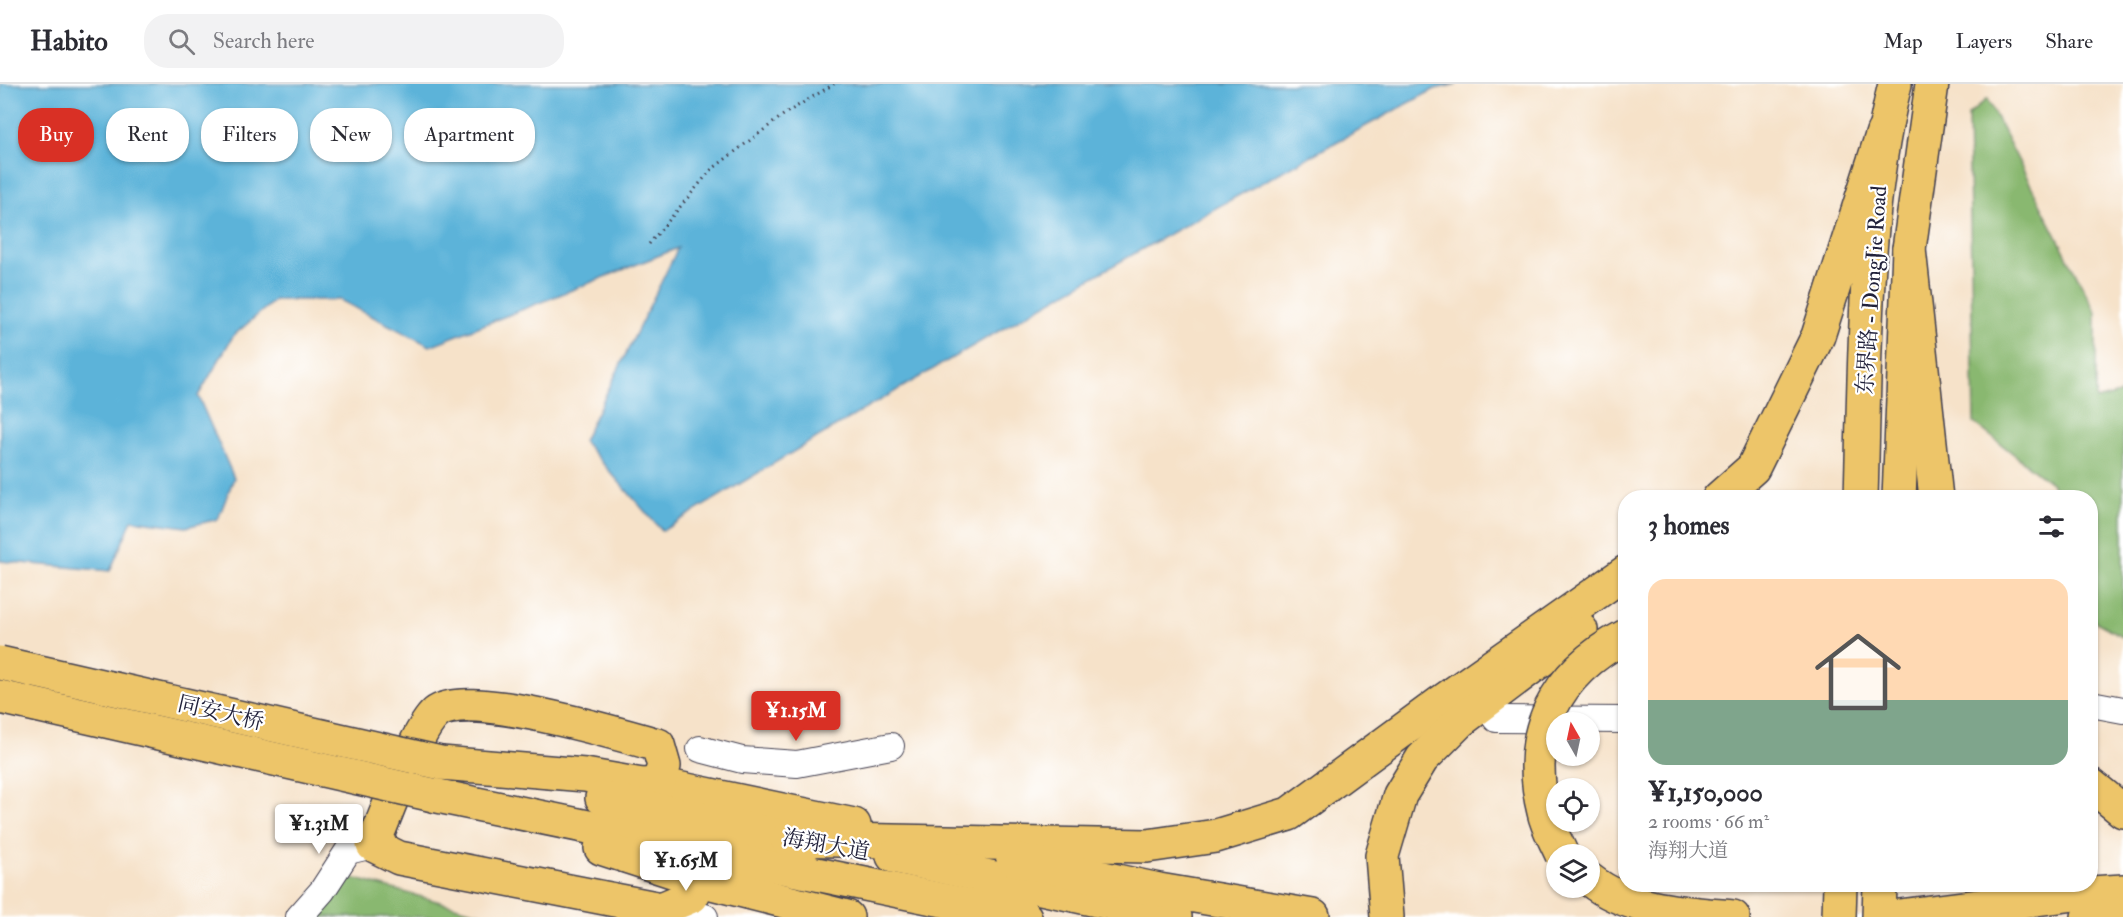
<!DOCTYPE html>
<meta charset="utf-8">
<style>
body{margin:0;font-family:"IM FELL Double Pica","Noto Serif SC",serif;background:#f2f2f3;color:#2b2b33;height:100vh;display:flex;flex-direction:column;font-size:22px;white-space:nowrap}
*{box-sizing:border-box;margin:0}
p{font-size:20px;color:#7c7c81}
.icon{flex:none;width:33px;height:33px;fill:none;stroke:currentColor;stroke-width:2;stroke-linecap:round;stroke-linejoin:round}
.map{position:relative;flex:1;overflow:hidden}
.drawer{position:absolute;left:1618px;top:406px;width:480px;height:402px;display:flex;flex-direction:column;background:#fff;border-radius:24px;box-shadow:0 2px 4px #0004}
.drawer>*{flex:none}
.top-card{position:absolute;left:18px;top:24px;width:570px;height:54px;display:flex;gap:12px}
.needle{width:39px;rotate:351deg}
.fabs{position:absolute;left:1546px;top:628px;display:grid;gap:12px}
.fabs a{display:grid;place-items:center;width:54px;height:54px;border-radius:50%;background:#fff;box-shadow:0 2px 4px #0004;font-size:30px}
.price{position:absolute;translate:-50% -51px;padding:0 14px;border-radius:6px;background:#fff;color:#222;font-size:20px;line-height:39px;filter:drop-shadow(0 2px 3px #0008)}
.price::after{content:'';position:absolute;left:50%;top:36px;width:18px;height:14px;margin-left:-9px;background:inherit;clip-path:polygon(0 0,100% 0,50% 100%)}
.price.selected{background:#d93025;color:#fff}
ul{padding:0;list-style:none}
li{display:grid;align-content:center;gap:12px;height:318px;padding:0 30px}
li+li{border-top:2px solid #e1e1e2}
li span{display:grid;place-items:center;height:186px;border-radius:18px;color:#555}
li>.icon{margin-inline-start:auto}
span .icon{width:108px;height:108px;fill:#fffc;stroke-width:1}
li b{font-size:26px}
h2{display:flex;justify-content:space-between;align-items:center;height:72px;padding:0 30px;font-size:26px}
.chip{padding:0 21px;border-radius:24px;background:#fff;box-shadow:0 2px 4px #0004;font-size:21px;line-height:54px}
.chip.selected{background:#d93025;color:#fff}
header{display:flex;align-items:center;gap:36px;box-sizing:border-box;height:84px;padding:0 30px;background:#fff;border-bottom:2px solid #e1e1e2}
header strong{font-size:28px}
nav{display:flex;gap:33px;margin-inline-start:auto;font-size:21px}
.search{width:420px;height:54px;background:#f2f2f3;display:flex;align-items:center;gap:15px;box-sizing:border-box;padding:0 21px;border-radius:24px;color:#7c7c81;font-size:22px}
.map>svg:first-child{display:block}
</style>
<header>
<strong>Habito</strong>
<div class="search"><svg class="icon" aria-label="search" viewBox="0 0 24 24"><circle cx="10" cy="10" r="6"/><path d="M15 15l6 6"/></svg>Search here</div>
<nav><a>Map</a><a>Layers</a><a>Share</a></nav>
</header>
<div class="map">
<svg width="2123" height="833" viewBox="0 0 2123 833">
<rect width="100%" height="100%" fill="#fff"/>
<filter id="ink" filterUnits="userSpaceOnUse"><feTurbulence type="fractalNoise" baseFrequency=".0167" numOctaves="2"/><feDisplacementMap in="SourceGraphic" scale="12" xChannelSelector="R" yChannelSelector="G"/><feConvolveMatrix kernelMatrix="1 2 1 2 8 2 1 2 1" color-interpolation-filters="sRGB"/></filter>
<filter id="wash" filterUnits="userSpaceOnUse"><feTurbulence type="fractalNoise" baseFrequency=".008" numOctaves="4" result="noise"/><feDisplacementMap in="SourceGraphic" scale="24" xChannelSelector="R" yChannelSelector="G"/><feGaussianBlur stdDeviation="1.35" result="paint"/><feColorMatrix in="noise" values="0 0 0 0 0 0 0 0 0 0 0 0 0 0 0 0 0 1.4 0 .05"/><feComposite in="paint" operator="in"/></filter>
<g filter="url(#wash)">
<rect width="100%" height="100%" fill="#f6e2c9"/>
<g fill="#89b870" stroke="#566d56" stroke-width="1.5">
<polygon points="1987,15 2096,229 2096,316 2123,309 2123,553 2091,535 2091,414 2056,414 2052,400 1974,339 1968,31"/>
<polygon points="349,793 495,833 315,833"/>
</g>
<path fill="#5cb3d9" stroke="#3f6a8a" stroke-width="1.5" d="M0 0H1457L1435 5C1173 144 916 292 662 447L583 357 678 164 430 262 340 216H275L233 252 198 312 234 394 218 435 186 443 132 436 110 487 0 477Z"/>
</g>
<g filter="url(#ink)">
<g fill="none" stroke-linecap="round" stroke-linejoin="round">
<defs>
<g id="minor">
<polyline points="2091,620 2123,626"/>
<polyline points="1496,635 1626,636"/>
<polyline points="700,665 742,676 797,680 891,662"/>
<polyline points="661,825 705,833"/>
<polyline points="299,833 322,807 348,767 373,761"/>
</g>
<g id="major">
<path d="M1861 414C1865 281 1863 129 1895 0"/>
<polyline points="1899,414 1909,165 1932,0"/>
<polyline points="1839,833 1840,801"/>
<polyline points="1879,833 1880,801"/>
</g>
<g id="highway">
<polyline points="1909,165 1936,414"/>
<polyline points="1719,414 1753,384 1818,252 1883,48"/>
<polyline points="441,679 585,691 642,701 658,700 854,741"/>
<path d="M658 700 664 682 658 661C618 650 466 604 436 629 415 647 386 732 373 761L399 774 661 825 692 812 700 796"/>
<polyline points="2091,701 2123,727"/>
<polyline points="433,711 1025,833"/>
<polyline points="602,714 809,758"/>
<polyline points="787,755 1147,762 1216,752 1289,730 1440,619 1626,488"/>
<polyline points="601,764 700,796 847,833"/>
<polyline points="893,772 1175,833"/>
<polyline points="1013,775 1159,806 1313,832"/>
<path d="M1590 796C1629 827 1685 829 1733 833"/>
<polyline points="1387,833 1382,772 1400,711 1422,675 1460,637 1581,546"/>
<polyline points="1891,833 2075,810 2123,807"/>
<polyline points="2088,833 2123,830"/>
</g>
</defs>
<use href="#minor" stroke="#423f50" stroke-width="28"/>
<use href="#major" stroke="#423f50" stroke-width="36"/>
<use href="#highway" stroke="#423f50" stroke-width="36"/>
<polyline stroke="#423f50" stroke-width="3" stroke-dasharray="1.5 4.5" stroke-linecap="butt" points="649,160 711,86 786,29 834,0"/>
<use href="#minor" stroke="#fff" stroke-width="26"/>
<use href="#major" stroke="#edc569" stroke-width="33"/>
<use href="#highway" stroke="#edc569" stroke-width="33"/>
<defs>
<g id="highway-bridge">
<polyline points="0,579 441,679"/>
<polyline points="0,613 433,711"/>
<path d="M1562 771C1556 757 1547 743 1544 728 1524 649 1555 589 1626 552"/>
</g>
</defs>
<use href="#highway-bridge" stroke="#423f50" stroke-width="36" stroke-linecap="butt"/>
<use href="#highway-bridge" stroke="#edc569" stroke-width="33"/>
</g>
</g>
<g text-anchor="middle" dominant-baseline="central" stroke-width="4.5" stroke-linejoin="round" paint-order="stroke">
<g font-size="22" fill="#22223b" stroke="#fff">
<text transform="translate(1872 206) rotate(-86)">东界路 - DongJie Road</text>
<text transform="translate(221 629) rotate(13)">同安大桥</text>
<text transform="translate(826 761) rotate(10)">海翔大道</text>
</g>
</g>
</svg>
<div class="fabs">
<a><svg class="needle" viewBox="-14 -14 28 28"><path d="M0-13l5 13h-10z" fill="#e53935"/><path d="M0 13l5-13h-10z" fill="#7c7c81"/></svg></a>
<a><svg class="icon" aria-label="locate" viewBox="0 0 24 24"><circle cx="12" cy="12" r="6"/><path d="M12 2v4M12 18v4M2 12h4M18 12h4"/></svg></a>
<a><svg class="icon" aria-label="layers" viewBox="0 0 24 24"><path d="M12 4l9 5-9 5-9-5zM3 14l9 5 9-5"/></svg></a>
</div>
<b class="price selected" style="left:796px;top:658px">¥1.15M</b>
<b class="price" style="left:319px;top:771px">¥1.31M</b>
<b class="price" style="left:686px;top:808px">¥1.65M</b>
<div class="top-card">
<a class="chip selected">Buy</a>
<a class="chip">Rent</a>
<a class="chip">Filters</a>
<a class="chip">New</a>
<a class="chip">Apartment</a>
</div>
<section class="drawer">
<h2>3 homes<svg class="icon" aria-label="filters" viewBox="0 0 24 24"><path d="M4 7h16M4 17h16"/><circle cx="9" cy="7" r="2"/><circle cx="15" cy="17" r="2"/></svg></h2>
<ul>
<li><span style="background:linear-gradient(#ffd9b3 65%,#7fa58c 0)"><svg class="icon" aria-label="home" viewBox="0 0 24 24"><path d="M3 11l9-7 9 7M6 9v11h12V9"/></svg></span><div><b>¥1,150,000</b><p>2 rooms · 66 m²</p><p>海翔大道</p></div></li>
</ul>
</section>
</div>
